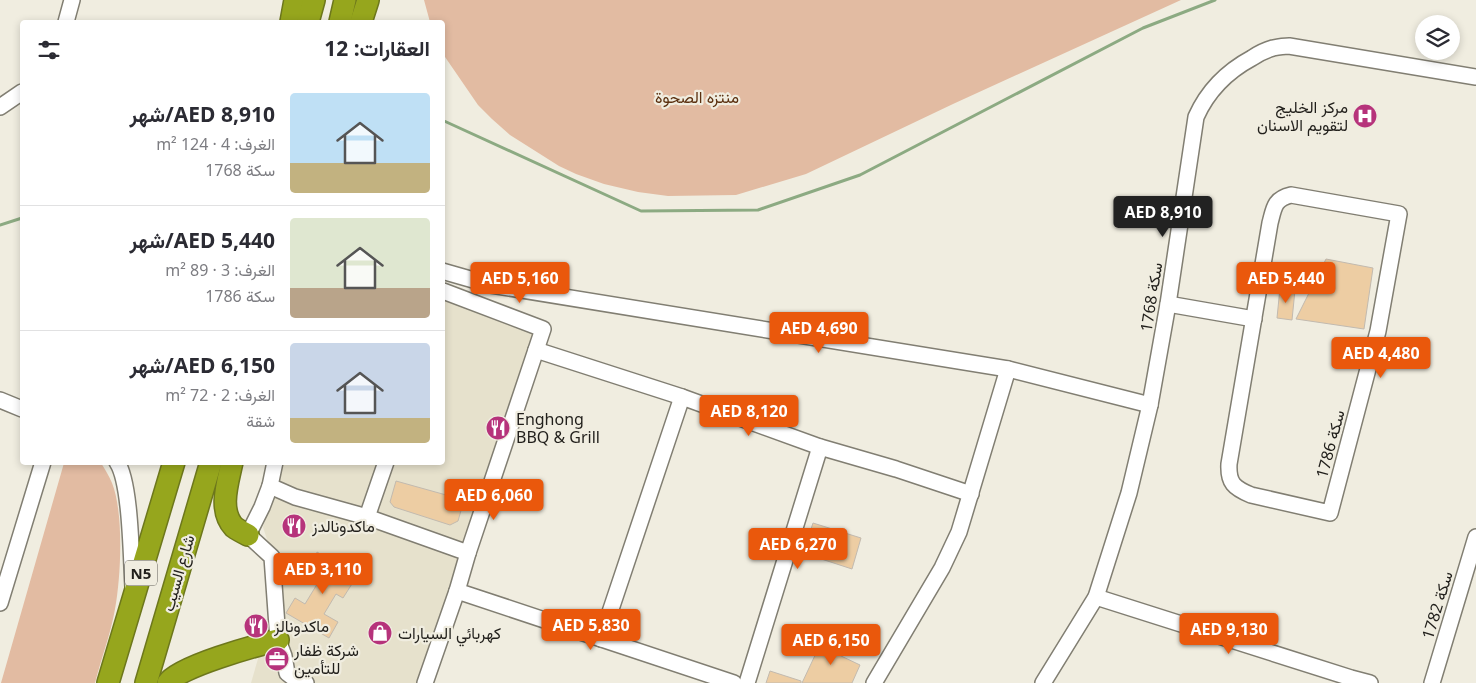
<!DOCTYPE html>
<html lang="ar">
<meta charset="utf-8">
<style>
body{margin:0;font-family:"Noto Sans",Vazirmatn,sans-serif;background:#f2f2f3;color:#2b2b33;direction:rtl;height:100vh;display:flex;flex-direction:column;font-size:19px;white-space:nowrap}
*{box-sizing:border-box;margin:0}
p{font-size:16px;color:#7c7c81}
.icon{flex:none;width:28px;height:28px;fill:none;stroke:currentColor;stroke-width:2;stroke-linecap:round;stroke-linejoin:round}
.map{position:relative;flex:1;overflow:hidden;direction:ltr}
.details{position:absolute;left:20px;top:20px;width:425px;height:445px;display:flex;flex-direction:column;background:#fff;border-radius:5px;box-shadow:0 2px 8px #0003;direction:rtl}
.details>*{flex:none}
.fabs{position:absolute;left:1415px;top:15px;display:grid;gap:10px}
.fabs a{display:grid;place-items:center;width:45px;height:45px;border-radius:50%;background:#fff;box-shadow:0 2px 8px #0003;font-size:25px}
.price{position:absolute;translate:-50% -42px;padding:0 11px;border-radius:5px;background:#ea580c;color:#fff;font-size:16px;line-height:32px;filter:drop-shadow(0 1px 2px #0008)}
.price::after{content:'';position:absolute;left:50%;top:30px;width:15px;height:11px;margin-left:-8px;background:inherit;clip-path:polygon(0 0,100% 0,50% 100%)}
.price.selected{background:#222;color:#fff}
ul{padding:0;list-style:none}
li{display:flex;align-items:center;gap:15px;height:125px;padding:0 15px}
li+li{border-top:1px solid #e1e1e2}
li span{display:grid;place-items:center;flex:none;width:140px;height:100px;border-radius:5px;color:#555}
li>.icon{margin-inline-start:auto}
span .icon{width:60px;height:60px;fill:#fffc;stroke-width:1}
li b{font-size:21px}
h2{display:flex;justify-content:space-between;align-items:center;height:60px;padding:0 15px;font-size:21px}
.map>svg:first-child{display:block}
</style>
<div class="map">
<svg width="1476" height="683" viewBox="0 0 1476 683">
<rect width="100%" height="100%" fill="#f0ede0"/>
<polygon fill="#e6e1cc" points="443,271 443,291 543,329 425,683 251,683 266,631 279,577 263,527 282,463 442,462"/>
<g fill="#e2bba2">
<polygon points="424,0 1181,0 953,104 806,174 736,195 668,196 638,192 604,184 576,174 559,166 510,135 492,119 478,105 443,54 442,22 430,22"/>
<path d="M64 463H101C105 469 109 476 112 483 124 513 121 577 115 609 111 633 101 659 95 683H1Z"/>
</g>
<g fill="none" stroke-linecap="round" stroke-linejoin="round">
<g stroke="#8caa82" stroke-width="3">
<polyline points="442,120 641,211 758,210 860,175 1143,28 1215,0"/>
<polyline points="0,225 22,218"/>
</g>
</g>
<g fill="#edcda3" stroke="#c2baaf">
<polygon points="1326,259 1373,268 1364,329 1296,319"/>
<polygon points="1280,288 1295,290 1292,320 1277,318"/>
<polygon points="396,481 464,500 458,521 450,525 394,507 390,502"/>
<polygon points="813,523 861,538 852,569 803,553"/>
<polygon points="317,552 357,576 343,598 336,594 324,614 338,622 329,638 286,613 295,598 305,604 319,581 310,576"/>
<polygon points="828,638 846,646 841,656 860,665 852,683 802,683 818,649 822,651"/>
<polygon points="770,671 801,681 801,683 766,683"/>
</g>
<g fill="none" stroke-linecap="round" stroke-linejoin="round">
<defs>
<g id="minor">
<polyline points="66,22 72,0"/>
<polyline points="0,107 22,92"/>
<path d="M1291 195 1399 214 1378 331 1330 513 1251 495C1234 488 1228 483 1229 464L1270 223C1274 208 1274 199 1291 195Z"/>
<polyline points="442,271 491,285 1008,369 1150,405"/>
<polyline points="1168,304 1254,319"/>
<polyline points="536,350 682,397 820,447 896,469 971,494"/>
<polyline points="0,400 22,409"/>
<path d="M117 462C131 483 131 559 133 587"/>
<polyline points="275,462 270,486 295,497 367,517 468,553"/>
<polyline points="270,486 262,507 248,535 272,557 278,640 284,656 287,673 296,680 306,683"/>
<polyline points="367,517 386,462"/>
<polyline points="457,591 734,683"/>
<polyline points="1096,597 1351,678 1370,683"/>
<polyline points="0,603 43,462"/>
<polyline points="601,639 682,397"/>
<polyline points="425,683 457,591 468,553 543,329 443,291"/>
<polyline points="747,683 820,447"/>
<polyline points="874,683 942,568 959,532 1008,369"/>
<path d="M1043 683 1096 597 1129 493 1150 405 1168 304 1196 117C1208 90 1226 72 1252 58 1258 54 1266 50 1273 48 1278 47 1284 46 1289 46L1476 77"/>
<polyline points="1432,683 1476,537"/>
</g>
<g id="highway">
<polyline points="291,22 295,0"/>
<polyline points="308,22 314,0"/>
<polyline points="340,22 345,0"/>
<polyline points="361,22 368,0"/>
<path d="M232 462C228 482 218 510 234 527 238 530 244 533 248 535"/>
<polyline points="108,683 174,462"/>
<polyline points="146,683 211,462"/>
<path d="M168 683C177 667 258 645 278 640"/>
</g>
</defs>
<use href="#minor" stroke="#817e72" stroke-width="18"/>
<use href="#highway" stroke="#6d771c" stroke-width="24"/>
<use href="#minor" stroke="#fff" stroke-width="15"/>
<use href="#highway" stroke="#96a61d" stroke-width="21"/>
</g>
<defs>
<symbol id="hospital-disc" viewBox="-11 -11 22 22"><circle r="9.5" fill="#b6337b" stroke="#f0ede0"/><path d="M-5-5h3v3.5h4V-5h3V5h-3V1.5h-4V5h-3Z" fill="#fff"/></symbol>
<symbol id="restaurant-disc" viewBox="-11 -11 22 22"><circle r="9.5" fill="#b6337b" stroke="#f0ede0"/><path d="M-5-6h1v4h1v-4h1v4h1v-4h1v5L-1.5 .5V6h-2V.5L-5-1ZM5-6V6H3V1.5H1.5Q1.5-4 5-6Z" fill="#fff"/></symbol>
<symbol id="shop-disc" viewBox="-11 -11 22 22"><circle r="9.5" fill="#b6337b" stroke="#f0ede0"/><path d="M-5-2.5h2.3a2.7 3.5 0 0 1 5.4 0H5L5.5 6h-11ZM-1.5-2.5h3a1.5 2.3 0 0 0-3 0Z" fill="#fff"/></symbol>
<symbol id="office-disc" viewBox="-11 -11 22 22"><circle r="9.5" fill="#b6337b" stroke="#f0ede0"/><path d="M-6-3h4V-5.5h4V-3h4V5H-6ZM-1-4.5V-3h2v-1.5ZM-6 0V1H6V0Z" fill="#fff"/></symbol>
</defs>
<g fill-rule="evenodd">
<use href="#hospital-disc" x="1351" y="102" width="28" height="28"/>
<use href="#restaurant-disc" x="484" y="414" width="28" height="28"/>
<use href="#restaurant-disc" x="280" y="512" width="28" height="28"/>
<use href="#restaurant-disc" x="242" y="612" width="28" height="28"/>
<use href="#shop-disc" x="366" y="619" width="28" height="28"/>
<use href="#office-disc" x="263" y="645" width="28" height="28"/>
</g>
<g text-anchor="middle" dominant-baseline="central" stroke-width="4.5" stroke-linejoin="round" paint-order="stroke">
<rect fill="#f0ede0" stroke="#5f5d56" stroke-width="1" x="125" y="560.5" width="32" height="25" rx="4"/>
<g font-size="15" font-weight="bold" fill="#211f1b">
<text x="141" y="573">N5</text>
</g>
<g font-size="16" fill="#5b300f" stroke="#f0ede0">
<text x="697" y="97">منتزه الصحوة</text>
</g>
<g font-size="16" fill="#211f1b" stroke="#f0ede0" text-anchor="start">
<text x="1348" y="107" text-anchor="end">مركز الخليج<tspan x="1348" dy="18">لتقويم الاسنان</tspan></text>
<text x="516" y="419">Enghong<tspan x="516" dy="18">BBQ &amp; Grill</tspan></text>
<text x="312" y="526">ماكدونالدز</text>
<text x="274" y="626">ماكدونالز</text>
<text x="398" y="633">كهربائي السيارات</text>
<text x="294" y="650">شركة ظفار<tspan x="294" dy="18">للتأمين</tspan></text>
</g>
<g font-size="16" fill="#211f1b" stroke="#f0ede0">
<text transform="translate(1151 297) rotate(-81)">سكة 1768</text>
<text transform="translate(1330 444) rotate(-75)">سكة 1786</text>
<text transform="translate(178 573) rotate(-74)">شارع السيب</text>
<text transform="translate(1437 605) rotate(-73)">سكة 1782</text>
</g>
</g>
</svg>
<div class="fabs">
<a><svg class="icon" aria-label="layers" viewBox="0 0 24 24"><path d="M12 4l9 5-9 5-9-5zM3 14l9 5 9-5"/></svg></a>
</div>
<b class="price selected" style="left:1163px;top:238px">AED 8,910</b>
<b class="price" style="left:520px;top:304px">AED 5,160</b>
<b class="price" style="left:1286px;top:304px">AED 5,440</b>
<b class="price" style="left:819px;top:354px">AED 4,690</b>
<b class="price" style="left:1381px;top:379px">AED 4,480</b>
<b class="price" style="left:749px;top:437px">AED 8,120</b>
<b class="price" style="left:494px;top:521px">AED 6,060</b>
<b class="price" style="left:798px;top:570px">AED 6,270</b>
<b class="price" style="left:323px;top:595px">AED 3,110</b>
<b class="price" style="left:591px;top:651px">AED 5,830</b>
<b class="price" style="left:1229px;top:655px">AED 9,130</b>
<b class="price" style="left:831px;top:666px">AED 6,150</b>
<section class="details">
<h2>العقارات: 12<svg class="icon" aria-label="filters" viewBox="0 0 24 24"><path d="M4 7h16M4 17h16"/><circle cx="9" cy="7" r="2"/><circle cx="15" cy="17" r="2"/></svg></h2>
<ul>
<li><span style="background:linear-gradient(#bfe0f5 70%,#c2b280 0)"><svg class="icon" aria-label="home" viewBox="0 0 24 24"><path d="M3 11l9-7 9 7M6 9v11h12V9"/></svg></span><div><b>AED 8,910/شهر</b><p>الغرف: 4 · 124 m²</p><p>سكة 1768</p></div></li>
<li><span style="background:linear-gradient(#dfe7d0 70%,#b9a48a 0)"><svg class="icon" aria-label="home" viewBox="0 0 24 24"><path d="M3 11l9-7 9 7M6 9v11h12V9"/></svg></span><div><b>AED 5,440/شهر</b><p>الغرف: 3 · 89 m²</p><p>سكة 1786</p></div></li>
<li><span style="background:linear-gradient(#c9d6e8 75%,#c2b280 0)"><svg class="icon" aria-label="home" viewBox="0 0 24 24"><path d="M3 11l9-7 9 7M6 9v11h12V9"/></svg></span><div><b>AED 6,150/شهر</b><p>الغرف: 2 · 72 m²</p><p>شقة</p></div></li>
</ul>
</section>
</div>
